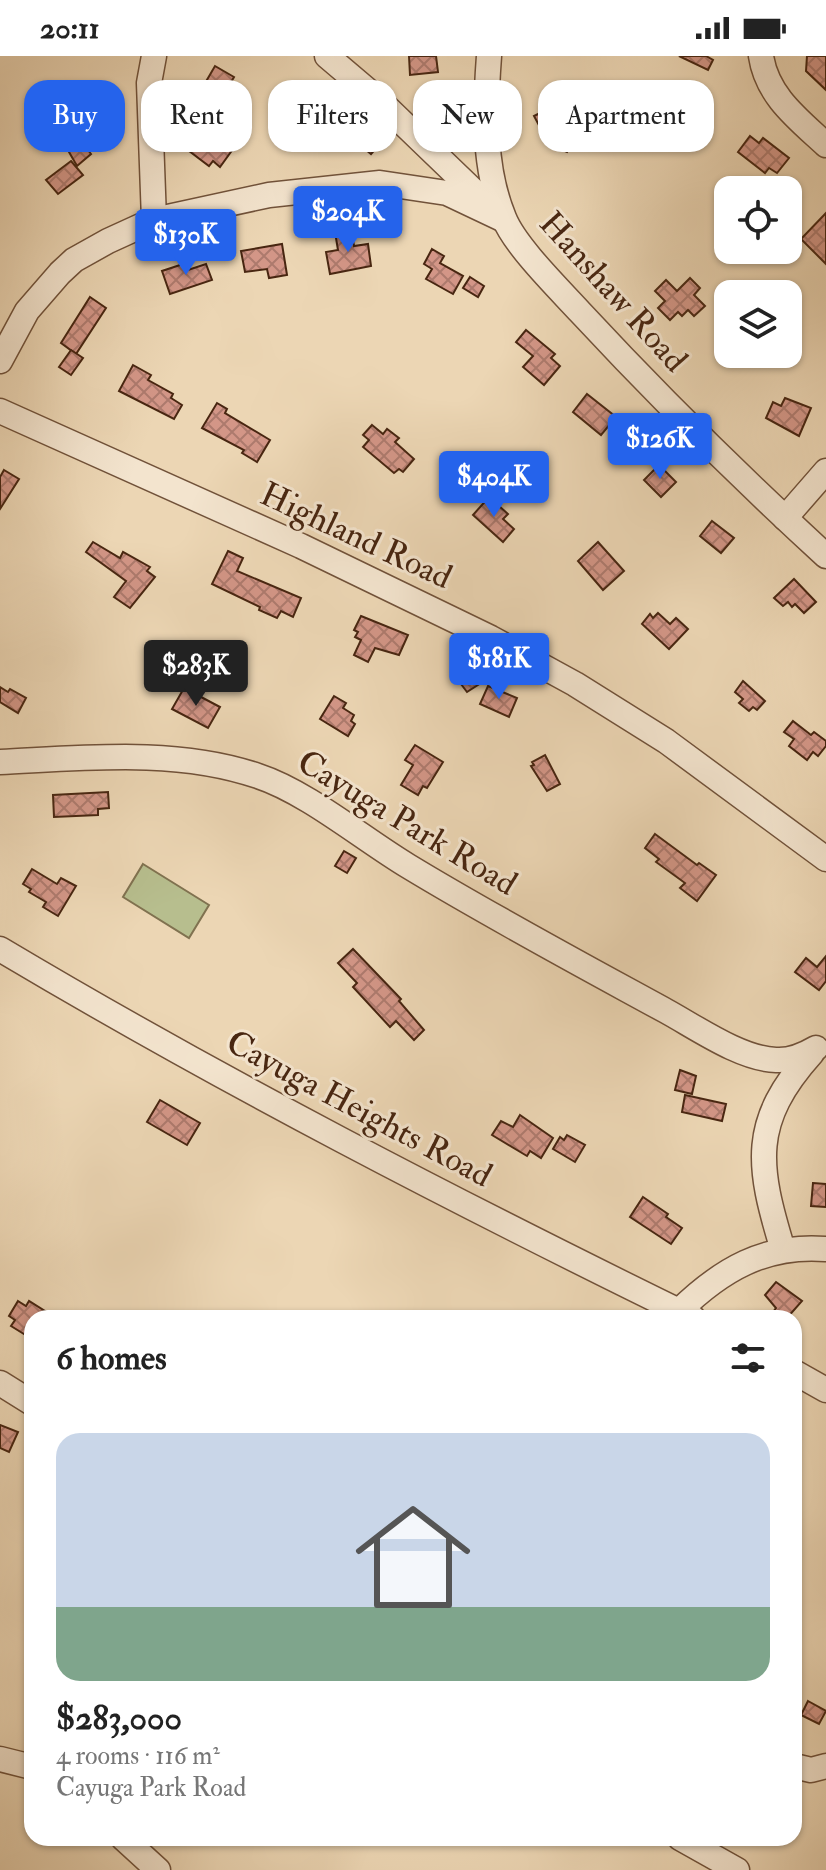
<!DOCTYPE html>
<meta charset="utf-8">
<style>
body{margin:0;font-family:"IM FELL Double Pica",serif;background:#f6f6f6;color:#222;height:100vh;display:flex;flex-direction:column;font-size:30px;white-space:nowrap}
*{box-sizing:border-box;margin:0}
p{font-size:26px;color:#767676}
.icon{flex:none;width:44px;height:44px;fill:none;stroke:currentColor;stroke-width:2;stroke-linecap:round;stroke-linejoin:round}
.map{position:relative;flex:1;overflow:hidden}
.drawer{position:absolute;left:24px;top:1254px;width:778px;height:536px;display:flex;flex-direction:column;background:#fff;border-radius:24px;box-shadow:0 2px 6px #0004}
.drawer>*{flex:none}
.hud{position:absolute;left:24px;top:24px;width:778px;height:72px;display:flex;gap:16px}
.fabs{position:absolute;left:714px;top:120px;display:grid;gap:16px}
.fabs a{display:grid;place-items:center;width:88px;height:88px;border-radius:16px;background:#fff;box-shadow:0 2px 6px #0004;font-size:40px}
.price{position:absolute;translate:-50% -68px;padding:0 18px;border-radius:8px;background:#2563eb;color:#fff;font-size:26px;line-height:52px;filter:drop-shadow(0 2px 4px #0008)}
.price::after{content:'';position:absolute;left:50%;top:48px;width:24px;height:18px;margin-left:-12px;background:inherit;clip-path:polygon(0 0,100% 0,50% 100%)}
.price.current{background:#222;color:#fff}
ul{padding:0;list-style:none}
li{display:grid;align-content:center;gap:16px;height:424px;padding:0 32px}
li+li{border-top:2px solid #e0e0e0}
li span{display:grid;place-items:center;height:248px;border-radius:24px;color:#555}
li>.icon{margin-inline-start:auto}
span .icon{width:144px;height:144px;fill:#fffc;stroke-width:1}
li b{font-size:34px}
h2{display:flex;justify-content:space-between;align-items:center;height:96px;padding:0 32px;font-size:34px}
.tag{padding:0 28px;border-radius:24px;background:#fff;box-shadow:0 2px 6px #0004;font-size:28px;line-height:72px}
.tag.current{background:#2563eb;color:#fff}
.status{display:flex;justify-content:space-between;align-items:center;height:56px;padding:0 40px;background:#fff;direction:ltr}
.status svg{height:22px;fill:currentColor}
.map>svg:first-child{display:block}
</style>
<div class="status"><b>20:11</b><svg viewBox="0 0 49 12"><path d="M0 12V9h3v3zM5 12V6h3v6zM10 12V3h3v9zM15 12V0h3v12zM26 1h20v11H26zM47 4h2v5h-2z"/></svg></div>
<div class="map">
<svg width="826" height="1814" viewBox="0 0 826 1814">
<defs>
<pattern id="building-cross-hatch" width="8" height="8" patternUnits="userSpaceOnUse" patternTransform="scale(2)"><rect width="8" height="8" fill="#d39687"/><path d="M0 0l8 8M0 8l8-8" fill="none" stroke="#ad7a6d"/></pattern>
</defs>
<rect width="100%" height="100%" fill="#ecd6b4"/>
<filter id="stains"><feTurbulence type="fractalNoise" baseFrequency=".0025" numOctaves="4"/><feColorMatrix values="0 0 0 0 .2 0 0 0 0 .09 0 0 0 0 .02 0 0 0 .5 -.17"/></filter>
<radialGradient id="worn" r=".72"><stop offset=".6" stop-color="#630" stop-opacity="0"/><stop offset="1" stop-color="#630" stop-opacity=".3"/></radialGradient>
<polygon fill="#b7be8e" stroke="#807250" stroke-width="2" points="143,808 209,849 189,882 123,841"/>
<g fill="url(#building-cross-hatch)" stroke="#482611" stroke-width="2">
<polygon points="409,0 436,0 438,16 410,19"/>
<polygon points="679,0 706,0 713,4 708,14"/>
<polygon points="807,0 826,0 826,34 806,15"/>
<polygon points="215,10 234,21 223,40 204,29"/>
<polygon points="323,37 364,68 359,73 378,90 371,98 352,82 350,84 311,51"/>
<polygon points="556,49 567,68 580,74 579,77 584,79 576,94 570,91 567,96 549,88 534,60"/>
<polygon points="193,55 238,86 220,111 213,105 209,110 185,92 189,88 176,78"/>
<polygon points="750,80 759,87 763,82 789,102 777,117 769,112 765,117 738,96"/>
<polygon points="82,86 91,98 77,110 69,96"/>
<polygon points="71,105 83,119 58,138 46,124"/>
<polygon points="826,157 826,208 801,183"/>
<polygon points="351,173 354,190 368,188 371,210 330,218 326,196 338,194 335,176"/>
<polygon points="282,188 287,219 269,222 267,213 245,216 241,195"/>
<polygon points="432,193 444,200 440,207 463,220 453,238 426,223 432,213 424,208"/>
<polygon points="186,207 188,214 206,208 212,224 170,238 162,215"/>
<polygon points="470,221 484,230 478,241 463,232"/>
<polygon points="690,222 700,232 694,239 705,250 694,260 688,254 682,260 678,256 670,264 658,252 665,245 655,235 666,224 677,235"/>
<polygon points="90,241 106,252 76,298 61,287"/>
<polygon points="526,274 555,298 551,302 560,310 544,329 523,311 533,300 516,286"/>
<polygon points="71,294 83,302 71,319 59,311"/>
<polygon points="133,309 151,319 148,324 173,338 171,342 182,349 174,363 119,335"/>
<polygon points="587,338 616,361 601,379 573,356"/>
<polygon points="785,342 811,352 799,380 766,362 773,346 781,350"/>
<polygon points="217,347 227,353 225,357 270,384 257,406 242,397 244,394 202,372"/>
<polygon points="372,369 383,378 387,373 399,382 395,386 414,403 403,416 399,413 394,417 363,391 369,384 363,379"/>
<polygon points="659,409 676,426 661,441 644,424"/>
<polygon points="4,414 19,423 0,453 0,421"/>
<polygon points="489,441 508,458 503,463 514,473 503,486 473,459"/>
<polygon points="712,465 734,482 721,497 700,480"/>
<polygon points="93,486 120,502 123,496 150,511 147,515 155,521 130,552 114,541 126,525 86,496"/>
<polygon points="598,486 624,515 603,534 578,505"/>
<polygon points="228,495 243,502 237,515 301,542 293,561 281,555 277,562 259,554 260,551 212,528"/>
<polygon points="794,523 816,546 804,557 795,548 792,551 788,546 783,550 774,542"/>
<polygon points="658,557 670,568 676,562 688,573 669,593 642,568 650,558 653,562"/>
<polygon points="361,560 408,579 399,599 375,592 368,606 354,599 361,584 355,581 358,576 354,574"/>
<polygon points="472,614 481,627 467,636 458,624"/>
<polygon points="743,625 765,645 757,654 753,651 749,655 739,647 743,643 735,636"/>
<polygon points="488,630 517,642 509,661 480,648"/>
<polygon points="0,631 8,636 10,633 26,642 18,657 0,646"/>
<polygon points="184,632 220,651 208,672 172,653"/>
<polygon points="334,640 346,647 343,652 354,659 351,665 355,668 348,680 320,663"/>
<polygon points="793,665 811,679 814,676 826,685 826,690 818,700 813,696 807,704 789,690 794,683 784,676"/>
<polygon points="415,689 443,706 427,732 423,730 418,739 401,729 413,709 405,704"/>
<polygon points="545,699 560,728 547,735 531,710 534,709 532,706"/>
<polygon points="108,736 109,752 98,753 98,759 54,761 53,739"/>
<polygon points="655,778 697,809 699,807 716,819 697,845 680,832 685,827 656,806 659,803 645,792"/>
<polygon points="344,795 356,802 347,817 335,810"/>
<polygon points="32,813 57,828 61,822 76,830 58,860 43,851 46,846 29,836 31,833 23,828"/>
<polygon points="353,893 401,943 399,945 424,974 414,984 396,965 390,971 353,931 357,927 338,907"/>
<polygon points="826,900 826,925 819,934 795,916 806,902 817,911"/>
<polygon points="680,1014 696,1020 692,1038 675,1034"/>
<polygon points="685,1039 726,1048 722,1065 682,1056"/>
<polygon points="160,1044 200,1067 187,1089 147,1066"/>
<polygon points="520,1059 553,1082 541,1102 530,1095 527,1100 492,1079 501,1065 513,1071"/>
<polygon points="567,1079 585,1089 575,1106 553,1093 560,1081 564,1084"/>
<polygon points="813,1127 826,1128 826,1151 811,1150"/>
<polygon points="643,1141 668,1158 666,1161 682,1172 671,1188 630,1161"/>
<polygon points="776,1226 802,1245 787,1262 780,1262 773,1256 776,1252 765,1239"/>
<polygon points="18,1245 26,1250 29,1245 56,1262 32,1262 32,1283 11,1270 15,1264 9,1260"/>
<polygon points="0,1369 18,1376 9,1396 0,1392"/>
<polygon points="808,1645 826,1655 819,1668 801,1659"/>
</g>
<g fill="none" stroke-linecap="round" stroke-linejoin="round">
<defs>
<g id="minor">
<polyline points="154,0 149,27 154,164"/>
<polyline points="327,0 380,45 488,149"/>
<path d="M489 0C485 53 483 112 504 162 515 190 559 233 580 256 659 341 741 422 826 500"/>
<path d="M761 0C767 40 798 63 826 89"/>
<polyline points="0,305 27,255 60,217 74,204 108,185 154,164 269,139 380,127 447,137 504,164"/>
<polyline points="0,355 301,490 491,582 575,628 666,685 826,803"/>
<polyline points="785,462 826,415"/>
<path d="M0 706C84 702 177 692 258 720 307 736 363 783 408 810 492 861 580 908 666 955 697 972 741 1003 776 1004 790 1005 804 999 816 992"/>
<path d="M0 893C225 1027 458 1147 693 1262"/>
<path d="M783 1194C757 1109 750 1066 812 997"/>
<path d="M679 1255C721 1214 765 1188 826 1193"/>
<polyline points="794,1316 826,1334"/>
<polyline points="0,1327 32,1347"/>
<polyline points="0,1703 32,1711"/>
<polyline points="794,1710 811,1714 826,1710"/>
<polyline points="123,1782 158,1814"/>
<polyline points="680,1782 737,1814"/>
</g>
</defs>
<use href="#minor" stroke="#71523a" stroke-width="27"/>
<use href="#minor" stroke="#f3e4ce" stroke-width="24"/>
</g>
<g text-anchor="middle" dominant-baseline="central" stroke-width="6" stroke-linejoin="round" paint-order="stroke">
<g font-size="34" fill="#482611" stroke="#f3e4ce">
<text transform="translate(613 236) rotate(48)">Hanshaw Road</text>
<text transform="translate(356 480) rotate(25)">Highland Road</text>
<text transform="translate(407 767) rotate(31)">Cayuga Park Road</text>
<text transform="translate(359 1053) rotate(28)">Cayuga Heights Road</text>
</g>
</g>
<rect width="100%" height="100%" filter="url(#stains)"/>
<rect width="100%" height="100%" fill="url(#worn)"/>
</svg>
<div class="fabs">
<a><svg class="icon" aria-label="locate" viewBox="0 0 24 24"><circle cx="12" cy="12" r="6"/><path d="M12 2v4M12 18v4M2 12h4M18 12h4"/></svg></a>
<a><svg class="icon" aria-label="layers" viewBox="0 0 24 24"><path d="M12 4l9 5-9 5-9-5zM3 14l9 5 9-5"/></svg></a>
</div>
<b class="price" style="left:348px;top:198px">$204K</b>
<b class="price" style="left:186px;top:221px">$130K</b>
<b class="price" style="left:660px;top:425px">$126K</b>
<b class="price" style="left:494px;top:463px">$404K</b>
<b class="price" style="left:499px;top:645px">$181K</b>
<b class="price current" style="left:196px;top:652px">$283K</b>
<div class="hud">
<a class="tag current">Buy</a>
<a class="tag">Rent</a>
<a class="tag">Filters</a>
<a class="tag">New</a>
<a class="tag">Apartment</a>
</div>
<section class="drawer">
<h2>6 homes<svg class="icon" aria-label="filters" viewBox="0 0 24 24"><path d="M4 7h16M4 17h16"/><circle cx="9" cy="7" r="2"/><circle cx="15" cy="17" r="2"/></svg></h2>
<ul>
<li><span style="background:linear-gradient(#c9d6e8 70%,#7fa58c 0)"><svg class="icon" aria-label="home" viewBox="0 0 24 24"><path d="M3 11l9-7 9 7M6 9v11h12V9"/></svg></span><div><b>$283,000</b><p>4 rooms · 116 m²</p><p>Cayuga Park Road</p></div></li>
</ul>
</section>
</div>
